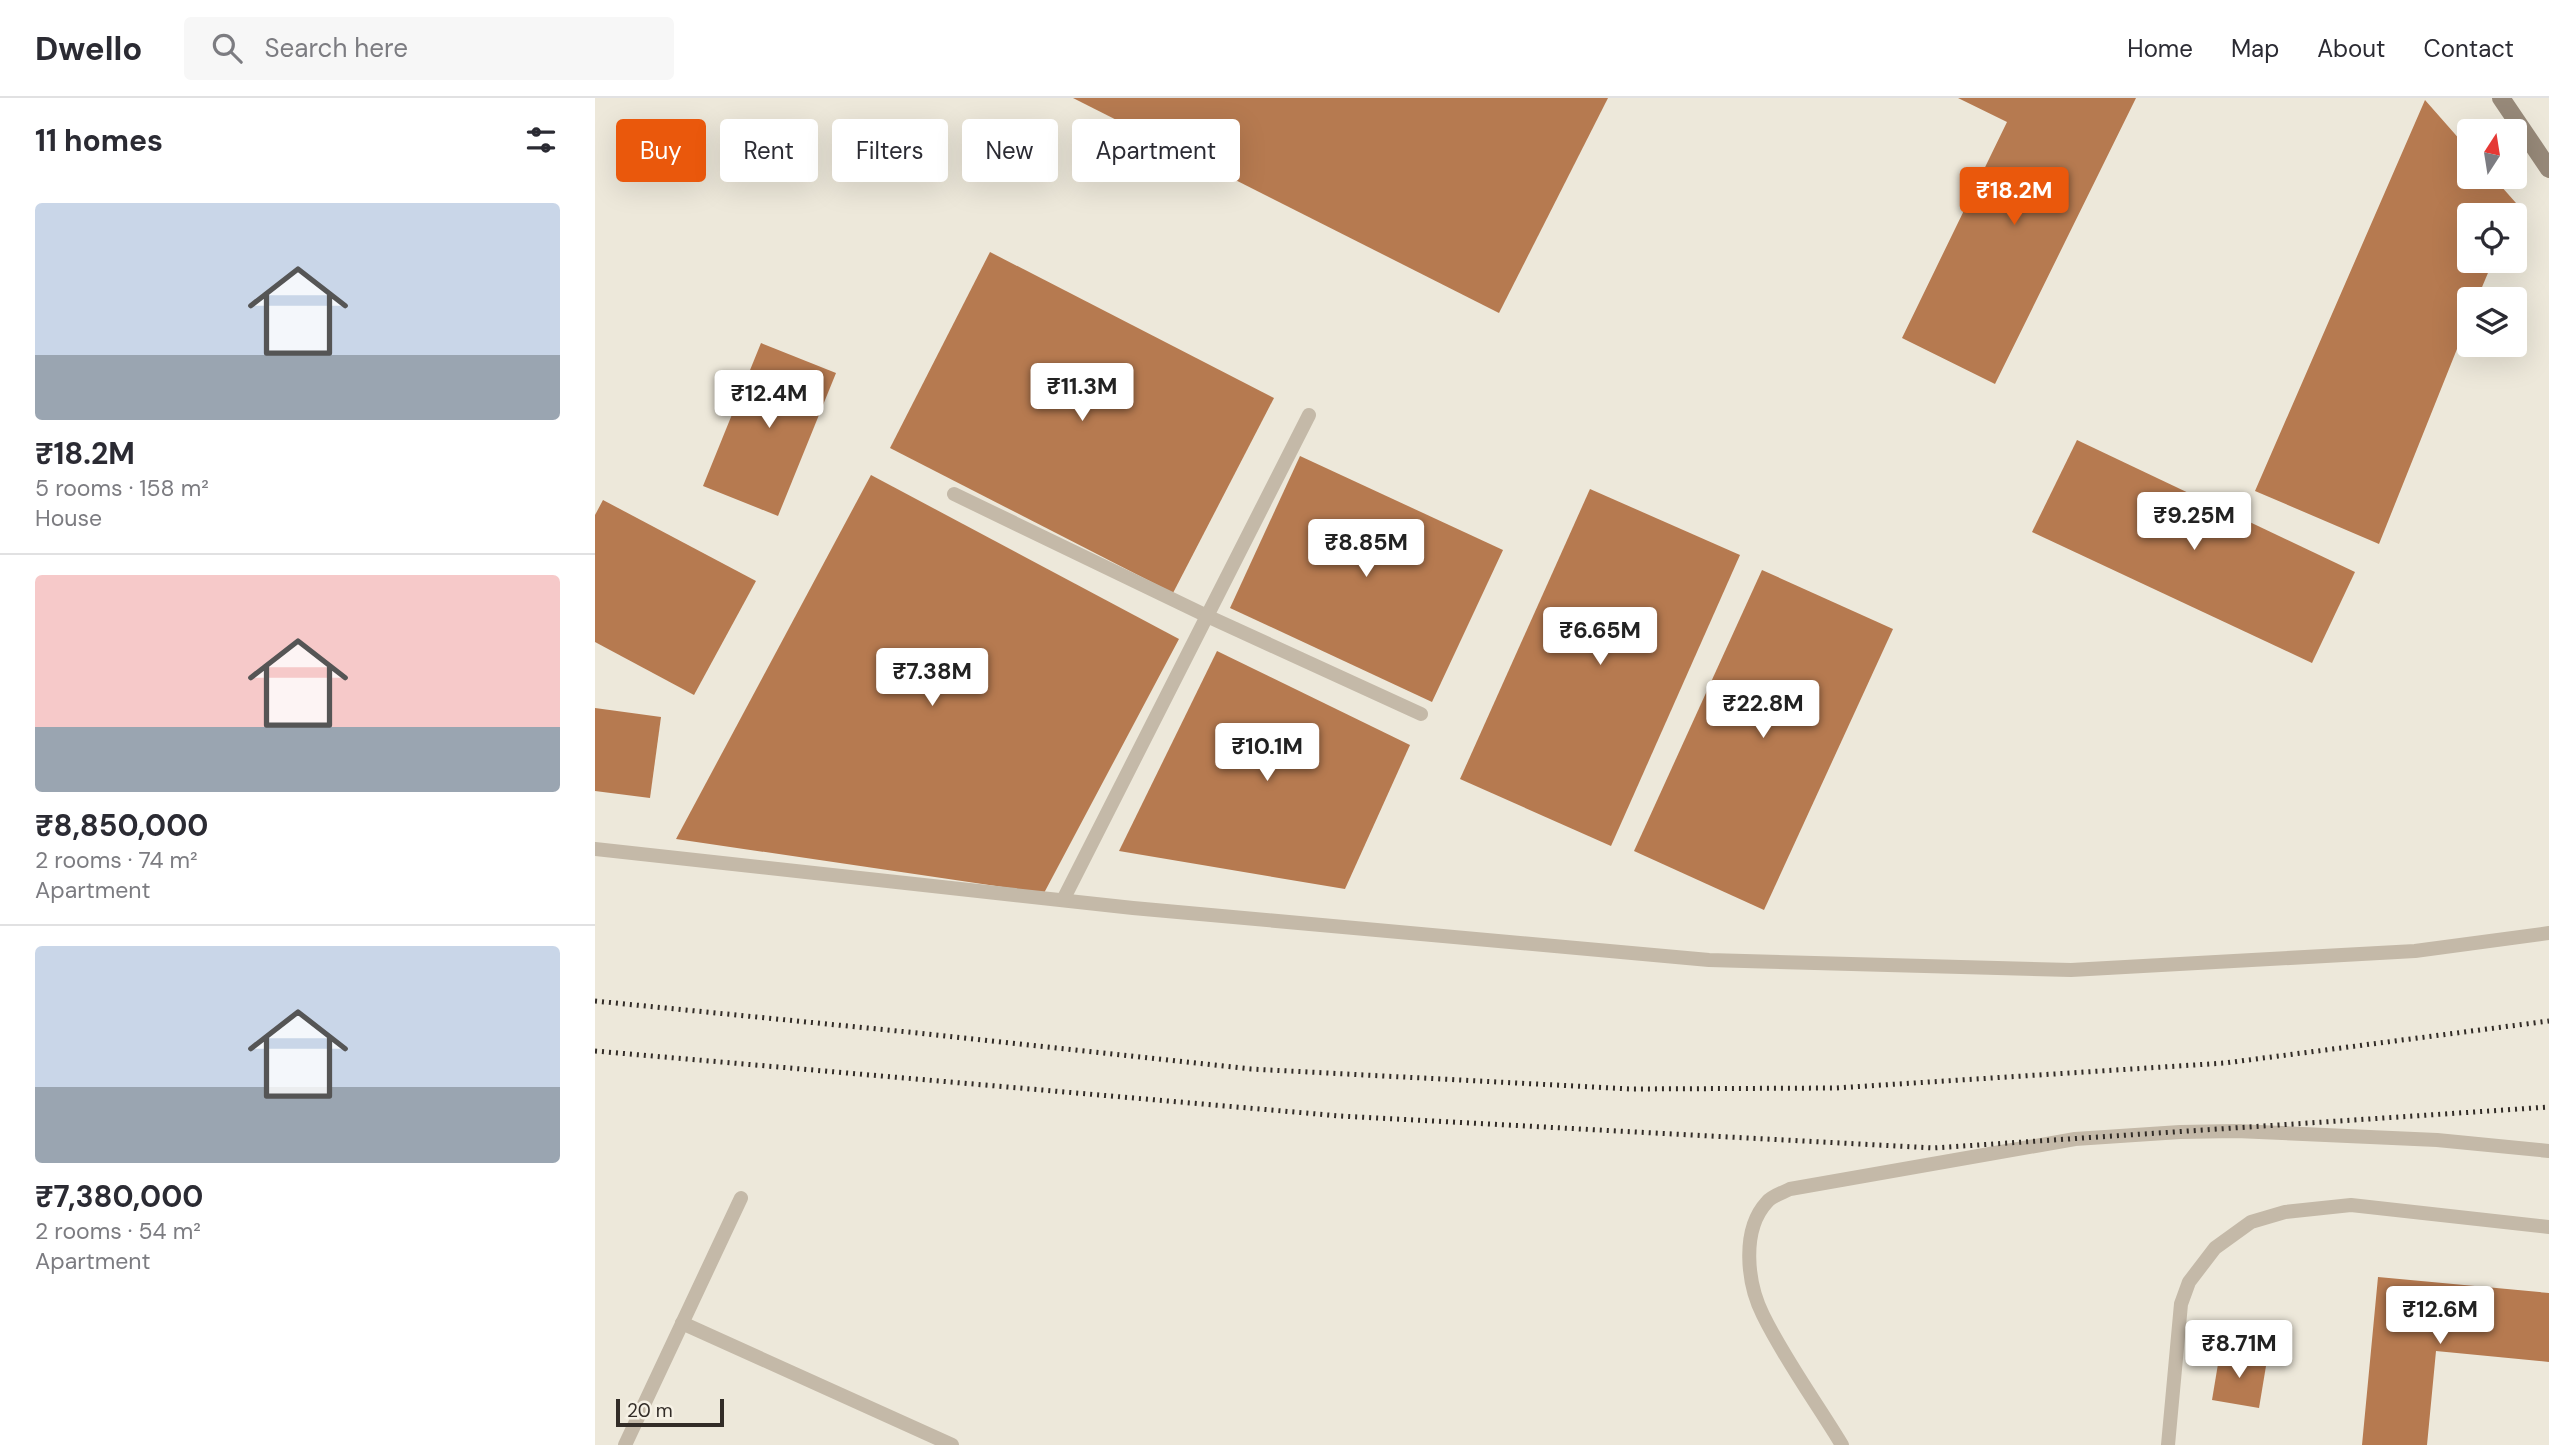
<!DOCTYPE html>
<meta charset="utf-8">
<style>
body{margin:0;font-family:"DM Sans",sans-serif;background:#f7f7f7;color:#2b2b33;height:100vh;display:flex;flex-direction:column;font-size:26px;white-space:nowrap}
*{box-sizing:border-box;margin:0}
p{font-size:23px;color:#7c7c81}
.icon{flex:none;width:38px;height:38px;fill:none;stroke:currentColor;stroke-width:2;stroke-linecap:round;stroke-linejoin:round}
.map{position:relative;flex:1;overflow:hidden}
.panel{display:flex;flex-direction:column;background:#fff;width:595px}
.panel>*{flex:none}
.guide{position:absolute;left:21px;top:21px;width:665px;height:63px;display:flex;gap:14px}
.needle{width:46px;rotate:12deg}
.controls{position:absolute;left:1862px;top:21px;display:grid;gap:14px}
.controls a{display:grid;place-items:center;width:70px;height:70px;border-radius:7px;background:#fff;box-shadow:0 7px 28px #0002;font-size:35px}
.scale{position:absolute;left:21px;bottom:18px;width:108px;box-sizing:border-box;padding-left:7px;border:4px solid #322c27;border-top:0;font-size:19px;line-height:24px;white-space:nowrap;color:#322c27;-webkit-text-stroke:5px #f6f1e5;paint-order:stroke}
.price{position:absolute;translate:-50% -60px;padding:0 16px;border-radius:7px;background:#fff;color:#222;font-size:23px;line-height:46px;filter:drop-shadow(0 2px 4px #0008)}
.price::after{content:'';position:absolute;left:50%;top:42px;width:21px;height:16px;margin-left:-10px;background:inherit;clip-path:polygon(0 0,100% 0,50% 100%)}
.price.selected{background:#ea580c;color:#fff}
ul{padding:0;list-style:none}
li{display:grid;align-content:center;gap:14px;height:371px;padding:0 35px}
li+li{border-top:2px solid #e1e1e2}
li span{display:grid;place-items:center;height:217px;border-radius:7px;color:#555}
li>.icon{margin-inline-start:auto}
span .icon{width:126px;height:126px;fill:#fffc;stroke-width:1}
li b{font-size:30px}
h2{display:flex;justify-content:space-between;align-items:center;height:84px;padding:0 35px;font-size:30px}
.pill{padding:0 24px;border-radius:7px;background:#fff;box-shadow:0 7px 28px #0002;font-size:24px;line-height:63px}
.pill.selected{background:#ea580c;color:#fff}
header{display:flex;align-items:center;gap:42px;box-sizing:border-box;height:98px;padding:0 35px;background:#fff;border-bottom:2px solid #e1e1e2}
header strong{font-size:33px}
nav{display:flex;gap:38px;margin-inline-start:auto;font-size:24px}
.search{width:490px;height:63px;background:#f7f7f7;display:flex;align-items:center;gap:18px;box-sizing:border-box;padding:0 24px;border-radius:7px;color:#7c7c81;font-size:26px}
main{display:flex;flex:1;min-height:0}
.map>svg:first-child{display:block}
</style>
<header>
<strong>Dwello</strong>
<div class="search"><svg class="icon" aria-label="search" viewBox="0 0 24 24"><circle cx="10" cy="10" r="6"/><path d="M15 15l6 6"/></svg>Search here</div>
<nav><a>Home</a><a>Map</a><a>About</a><a>Contact</a></nav>
</header>
<main>
<section class="panel">
<h2>11 homes<svg class="icon" aria-label="filters" viewBox="0 0 24 24"><path d="M4 7h16M4 17h16"/><circle cx="9" cy="7" r="2"/><circle cx="15" cy="17" r="2"/></svg></h2>
<ul>
<li><span style="background:linear-gradient(#c9d6e8 70%,#9aa5b1 0)"><svg class="icon" aria-label="home" viewBox="0 0 24 24"><path d="M3 11l9-7 9 7M6 9v11h12V9"/></svg></span><div><b>₹18.2M</b><p>5 rooms · 158 m²</p><p>House</p></div></li>
<li><span style="background:linear-gradient(#f6c9c9 70%,#9aa5b1 0)"><svg class="icon" aria-label="home" viewBox="0 0 24 24"><path d="M3 11l9-7 9 7M6 9v11h12V9"/></svg></span><div><b>₹8,850,000</b><p>2 rooms · 74 m²</p><p>Apartment</p></div></li>
<li><span style="background:linear-gradient(#c9d6e8 65%,#9aa5b1 0)"><svg class="icon" aria-label="home" viewBox="0 0 24 24"><path d="M3 11l9-7 9 7M6 9v11h12V9"/></svg></span><div><b>₹7,380,000</b><p>2 rooms · 54 m²</p><p>Apartment</p></div></li>
</ul>
</section>
<div class="map">
<svg width="1954" height="1347" viewBox="0 0 1954 1347">
<rect width="100%" height="100%" fill="#ede8da"/>
<g fill="#b67a50">
<polygon points="478,0 1013,0 904,215"/>
<polygon points="1363,0 1541,0 1400,286 1307,240 1412,24"/>
<polygon points="1830,2 1874,52 1874,79 1898,79 1921,105 1916,117 1874,117 1874,163 1898,163 1882,201 1874,201 1874,221 1784,446 1660,393"/>
<polygon points="395,154 679,300 578,495 295,350"/>
<polygon points="166,245 241,275 183,418 108,388"/>
<polygon points="1482,342 1760,474 1717,565 1437,434"/>
<polygon points="705,358 908,452 837,604 635,510"/>
<polygon points="276,377 584,541 449,795 81,741"/>
<polygon points="995,391 1145,457 1016,748 865,681"/>
<polygon points="8,402 161,483 99,597 0,544 0,417"/>
<polygon points="1167,472 1298,531 1169,812 1039,753"/>
<polygon points="622,553 815,647 750,791 524,753"/>
<polygon points="0,610 66,619 55,700 0,693"/>
<polygon points="1783,1179 1954,1195 1954,1264 1841,1253 1832,1347 1767,1347"/>
<polygon points="1625,1254 1672,1262 1664,1310 1617,1302"/>
</g>
<g fill="none" stroke-linecap="round" stroke-linejoin="round">
<g stroke="#c4b9a8" stroke-width="14">
<polyline points="359,396 612,518 826,616"/>
<polyline points="0,751 538,810 1114,862 1476,872 1820,853 1954,835"/>
<polyline points="468,802 714,317"/>
<polyline points="87,1225 357,1347"/>
<polyline points="30,1347 146,1100"/>
<path d="M1247 1347C1221 1304 1190 1262 1168 1217 1152 1185 1146 1132 1172 1104 1177 1098 1187 1095 1195 1091L1480 1041 1585 1034 1641 1033 1842 1042 1954 1053"/>
<polyline points="1573,1347 1586,1206 1594,1184 1620,1150 1656,1124 1690,1114 1756,1107 1954,1129"/>
</g>
<polyline stroke="#978979" stroke-width="18" points="1906,0 1954,71"/>
<g stroke="#322c27" stroke-width="5" stroke-dasharray="2 5" stroke-linecap="butt">
<polyline points="0,903 323,935 656,971 1036,991 1241,990 1630,965 1954,923"/>
<polyline points="0,953 745,1018 1338,1050 1954,1009"/>
</g>
</g>
</svg>
<div class="controls">
<a><svg class="needle" viewBox="-14 -14 28 28"><path d="M0-13l5 13h-10z" fill="#e53935"/><path d="M0 13l5-13h-10z" fill="#7c7c81"/></svg></a>
<a><svg class="icon" aria-label="locate" viewBox="0 0 24 24"><circle cx="12" cy="12" r="6"/><path d="M12 2v4M12 18v4M2 12h4M18 12h4"/></svg></a>
<a><svg class="icon" aria-label="layers" viewBox="0 0 24 24"><path d="M12 4l9 5-9 5-9-5zM3 14l9 5 9-5"/></svg></a>
</div>
<div class="scale">20 m</div>
<b class="price selected" style="left:1419px;top:129px">₹18.2M</b>
<b class="price" style="left:487px;top:325px">₹11.3M</b>
<b class="price" style="left:174px;top:332px">₹12.4M</b>
<b class="price" style="left:1599px;top:454px">₹9.25M</b>
<b class="price" style="left:771px;top:481px">₹8.85M</b>
<b class="price" style="left:1005px;top:569px">₹6.65M</b>
<b class="price" style="left:337px;top:610px">₹7.38M</b>
<b class="price" style="left:1168px;top:642px">₹22.8M</b>
<b class="price" style="left:672px;top:685px">₹10.1M</b>
<b class="price" style="left:1845px;top:1248px">₹12.6M</b>
<b class="price" style="left:1644px;top:1282px">₹8.71M</b>
<div class="guide">
<a class="pill selected">Buy</a>
<a class="pill">Rent</a>
<a class="pill">Filters</a>
<a class="pill">New</a>
<a class="pill">Apartment</a>
</div>
</div>
</main>
